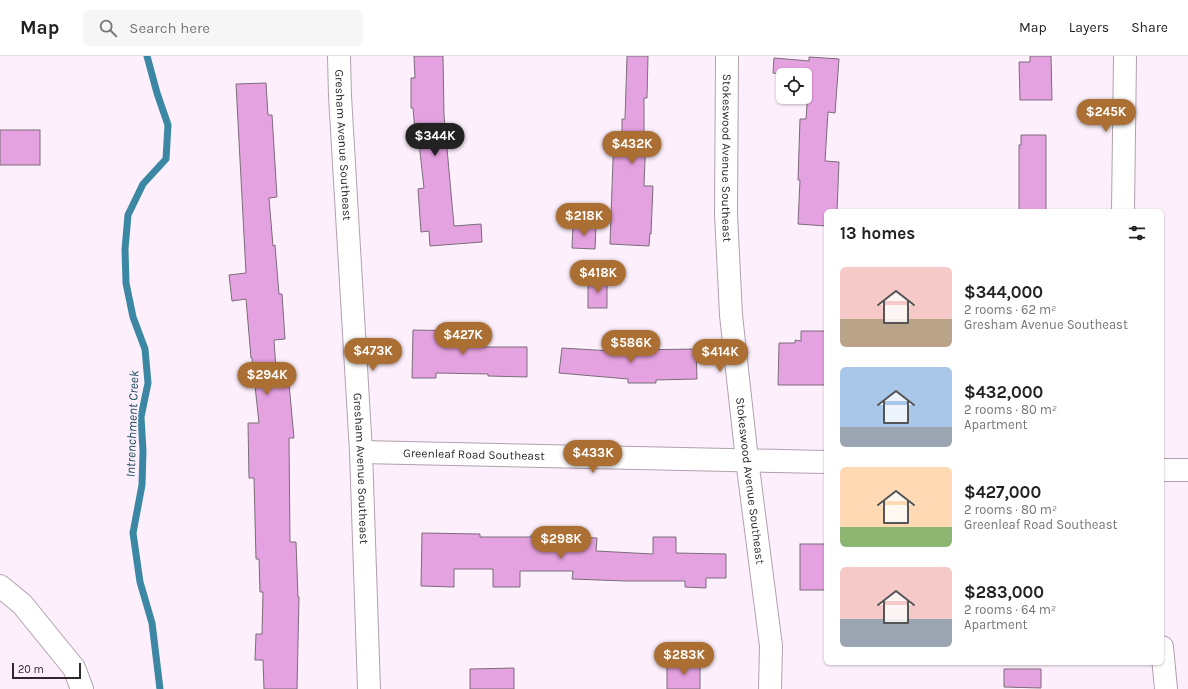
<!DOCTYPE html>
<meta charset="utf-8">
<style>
body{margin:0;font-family:Karla,sans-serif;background:#f6f6f6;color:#222;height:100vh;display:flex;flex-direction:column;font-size:15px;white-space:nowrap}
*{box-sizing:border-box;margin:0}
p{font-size:13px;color:#767676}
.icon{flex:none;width:22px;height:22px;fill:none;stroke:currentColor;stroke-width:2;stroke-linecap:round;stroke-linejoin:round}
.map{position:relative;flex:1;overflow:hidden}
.panel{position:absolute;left:824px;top:153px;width:340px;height:456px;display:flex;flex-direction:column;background:#fff;border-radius:6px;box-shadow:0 1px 3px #0004}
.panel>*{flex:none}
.tools{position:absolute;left:776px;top:12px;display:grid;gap:8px}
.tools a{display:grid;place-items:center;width:36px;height:36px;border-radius:6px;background:#fff;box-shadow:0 1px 3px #0004;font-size:20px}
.scale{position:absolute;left:12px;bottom:10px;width:69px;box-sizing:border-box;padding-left:4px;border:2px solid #2f292e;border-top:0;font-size:11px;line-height:14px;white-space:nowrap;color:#2f292e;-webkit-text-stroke:3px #fdf0fc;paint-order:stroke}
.price{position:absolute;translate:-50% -34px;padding:0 9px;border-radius:14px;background:#ac6f33;color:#fff;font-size:13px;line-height:26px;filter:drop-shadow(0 1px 2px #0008)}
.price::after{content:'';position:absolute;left:50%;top:24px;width:12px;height:9px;margin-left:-6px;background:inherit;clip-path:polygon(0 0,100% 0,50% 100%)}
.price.current{background:#222;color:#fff}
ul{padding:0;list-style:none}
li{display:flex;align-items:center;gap:12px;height:100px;padding:0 16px}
li span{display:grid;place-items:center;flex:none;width:112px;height:80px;border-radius:6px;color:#555}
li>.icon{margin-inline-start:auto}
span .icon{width:48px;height:48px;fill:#fffc;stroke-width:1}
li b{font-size:17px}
h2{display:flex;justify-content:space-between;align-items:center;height:48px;padding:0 16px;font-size:17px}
header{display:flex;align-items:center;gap:24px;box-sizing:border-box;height:56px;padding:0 20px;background:#fff;border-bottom:1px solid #e0e0e0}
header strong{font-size:19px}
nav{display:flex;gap:22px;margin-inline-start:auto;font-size:14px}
.search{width:280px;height:36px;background:#f6f6f6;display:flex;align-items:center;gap:10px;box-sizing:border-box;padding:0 14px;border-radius:6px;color:#767676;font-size:15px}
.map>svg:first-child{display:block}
</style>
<header>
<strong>Map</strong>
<div class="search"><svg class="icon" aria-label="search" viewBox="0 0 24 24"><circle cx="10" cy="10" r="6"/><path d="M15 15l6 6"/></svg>Search here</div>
<nav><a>Map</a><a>Layers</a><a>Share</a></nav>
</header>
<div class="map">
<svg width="1188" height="633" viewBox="0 0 1188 633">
<rect width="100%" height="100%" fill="#fdf0fc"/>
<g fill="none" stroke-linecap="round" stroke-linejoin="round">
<polyline stroke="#3c88a4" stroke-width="7" points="147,0 157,37 168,69 166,103 143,128 128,159 125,193 126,227 133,261 145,293 148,327 141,361 143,395 142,429 133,477 140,526 152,567 160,633"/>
</g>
<g fill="#e5a2e0" stroke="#7b6c7a">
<polygon points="414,0 443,0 444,59 454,170 481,168 482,186 430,190 429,175 421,176 418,133 424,132 419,87 416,87 413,52 411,52 411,22 415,22"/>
<polygon points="627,0 648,0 647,42 644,42 644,79 646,79 644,130 653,130 651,178 650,177 649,190 610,188 614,76 622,77 622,63 625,63"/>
<polygon points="1030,0 1051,0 1052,44 1020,44 1019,6 1030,6"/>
<polygon points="809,1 839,3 835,57 828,56 825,105 839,106 837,155 826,155 826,170 798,168 800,124 798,124 800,63 806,63 809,22 805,21 805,19 789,19 773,17 774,2 809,5"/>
<polygon points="266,27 268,59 272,59 277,141 269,142 273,190 275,189 279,238 282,238 285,283 274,284 277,329 289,328 294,382 289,382 290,486 296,486 298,541 299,541 297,633 264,633 263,604 255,604 256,578 262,578 263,536 260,536 259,503 256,503 254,422 249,422 248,367 259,367 252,302 251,302 246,243 232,245 229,219 246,217 236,28"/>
<rect x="0" y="74" width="40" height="35"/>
<polygon points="1021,79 1046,79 1046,155 1019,155 1019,89 1021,89"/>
<polygon points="573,169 596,170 595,193 572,192"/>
<rect x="588" y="225" width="19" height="27"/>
<polygon points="413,274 470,275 470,291 527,291 527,321 488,320 488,318 436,317 436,322 412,322"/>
<polygon points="801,275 826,275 826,329 778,329 779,287 795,287 795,284 801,285"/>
<polygon points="562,292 628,296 628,294 696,293 697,323 656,324 656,327 628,327 628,323 559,317"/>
<polygon points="422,477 480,478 480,481 531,481 531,479 557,479 557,480 597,482 596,495 653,498 653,481 676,481 676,497 726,498 726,522 706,522 706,532 685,531 685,525 625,525 572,523 573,515 520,515 520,531 493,531 493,513 454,513 454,531 421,530"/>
<rect x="800" y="488" width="26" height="46"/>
<rect x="667" y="606" width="33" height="27"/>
<polygon points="514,612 514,633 470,633 470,613"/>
<polygon points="1004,613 1041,613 1041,632 1004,631"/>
</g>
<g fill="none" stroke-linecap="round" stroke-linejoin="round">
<defs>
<g id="street">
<path id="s1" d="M339 0 340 40 361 396 369 633"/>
<path id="s2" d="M727 0 726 158 731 259 747 404 771 590 770 633"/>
<polyline points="1123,155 1125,0"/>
<path id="s3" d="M361 396 826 406"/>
<polyline points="1162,414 1188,414"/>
<polyline points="0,530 22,548 74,612 82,633"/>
<polyline points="1162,591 1166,633"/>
</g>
</defs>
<use href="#street" stroke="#b1a1af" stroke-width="24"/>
<use href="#street" stroke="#fff" stroke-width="22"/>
</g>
<g text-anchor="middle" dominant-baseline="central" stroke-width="3.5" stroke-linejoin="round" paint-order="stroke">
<g font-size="12" fill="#2f292e" stroke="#fdf0fc">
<text stroke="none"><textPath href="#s1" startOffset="89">Gresham Avenue Southeast</textPath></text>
<text stroke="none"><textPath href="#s2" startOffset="102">Stokeswood Avenue Southeast</textPath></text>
<text stroke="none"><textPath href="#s3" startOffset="113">Greenleaf Road Southeast</textPath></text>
<text stroke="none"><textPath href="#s1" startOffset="413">Gresham Avenue Southeast</textPath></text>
<text stroke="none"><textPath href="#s2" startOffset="426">Stokeswood Avenue Southeast</textPath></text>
</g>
<g font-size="13" font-style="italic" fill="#184757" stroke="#fdf0fc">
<text transform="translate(132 368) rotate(-88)">Intrenchment Creek</text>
</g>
</g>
</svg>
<div class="tools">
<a><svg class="icon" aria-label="locate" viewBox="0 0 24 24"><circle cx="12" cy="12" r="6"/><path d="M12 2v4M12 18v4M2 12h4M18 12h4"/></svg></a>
</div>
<div class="scale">20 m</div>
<b class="price" style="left:1106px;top:77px">$245K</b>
<b class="price current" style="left:435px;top:101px">$344K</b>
<b class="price" style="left:632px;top:109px">$432K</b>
<b class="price" style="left:584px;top:181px">$218K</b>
<b class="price" style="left:598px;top:238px">$418K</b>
<b class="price" style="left:463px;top:300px">$427K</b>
<b class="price" style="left:631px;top:308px">$586K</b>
<b class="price" style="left:373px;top:316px">$473K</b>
<b class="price" style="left:720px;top:317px">$414K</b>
<b class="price" style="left:267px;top:340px">$294K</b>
<b class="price" style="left:593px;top:418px">$433K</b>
<b class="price" style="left:561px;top:504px">$298K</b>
<b class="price" style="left:684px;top:620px">$283K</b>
<section class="panel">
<h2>13 homes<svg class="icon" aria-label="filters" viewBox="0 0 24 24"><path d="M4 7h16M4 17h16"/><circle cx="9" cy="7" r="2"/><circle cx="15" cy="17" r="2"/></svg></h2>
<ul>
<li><span style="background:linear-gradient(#f6c9c9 65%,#b9a48a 0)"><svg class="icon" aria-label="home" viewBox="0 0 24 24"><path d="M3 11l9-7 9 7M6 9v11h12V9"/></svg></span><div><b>$344,000</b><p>2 rooms · 62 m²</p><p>Gresham Avenue Southeast</p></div></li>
<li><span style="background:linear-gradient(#a9c7e8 75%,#9aa5b1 0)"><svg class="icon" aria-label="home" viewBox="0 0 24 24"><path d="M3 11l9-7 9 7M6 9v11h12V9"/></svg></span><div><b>$432,000</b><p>2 rooms · 80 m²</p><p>Apartment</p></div></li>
<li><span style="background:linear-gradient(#ffd9b3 75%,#8fb573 0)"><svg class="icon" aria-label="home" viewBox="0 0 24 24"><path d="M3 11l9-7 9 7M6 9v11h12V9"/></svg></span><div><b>$427,000</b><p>2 rooms · 80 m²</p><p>Greenleaf Road Southeast</p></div></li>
<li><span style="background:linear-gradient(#f6c9c9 65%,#9aa5b1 0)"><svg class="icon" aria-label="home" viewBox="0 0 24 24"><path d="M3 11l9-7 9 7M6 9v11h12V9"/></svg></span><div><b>$283,000</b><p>2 rooms · 64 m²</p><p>Apartment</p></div></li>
</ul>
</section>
</div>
